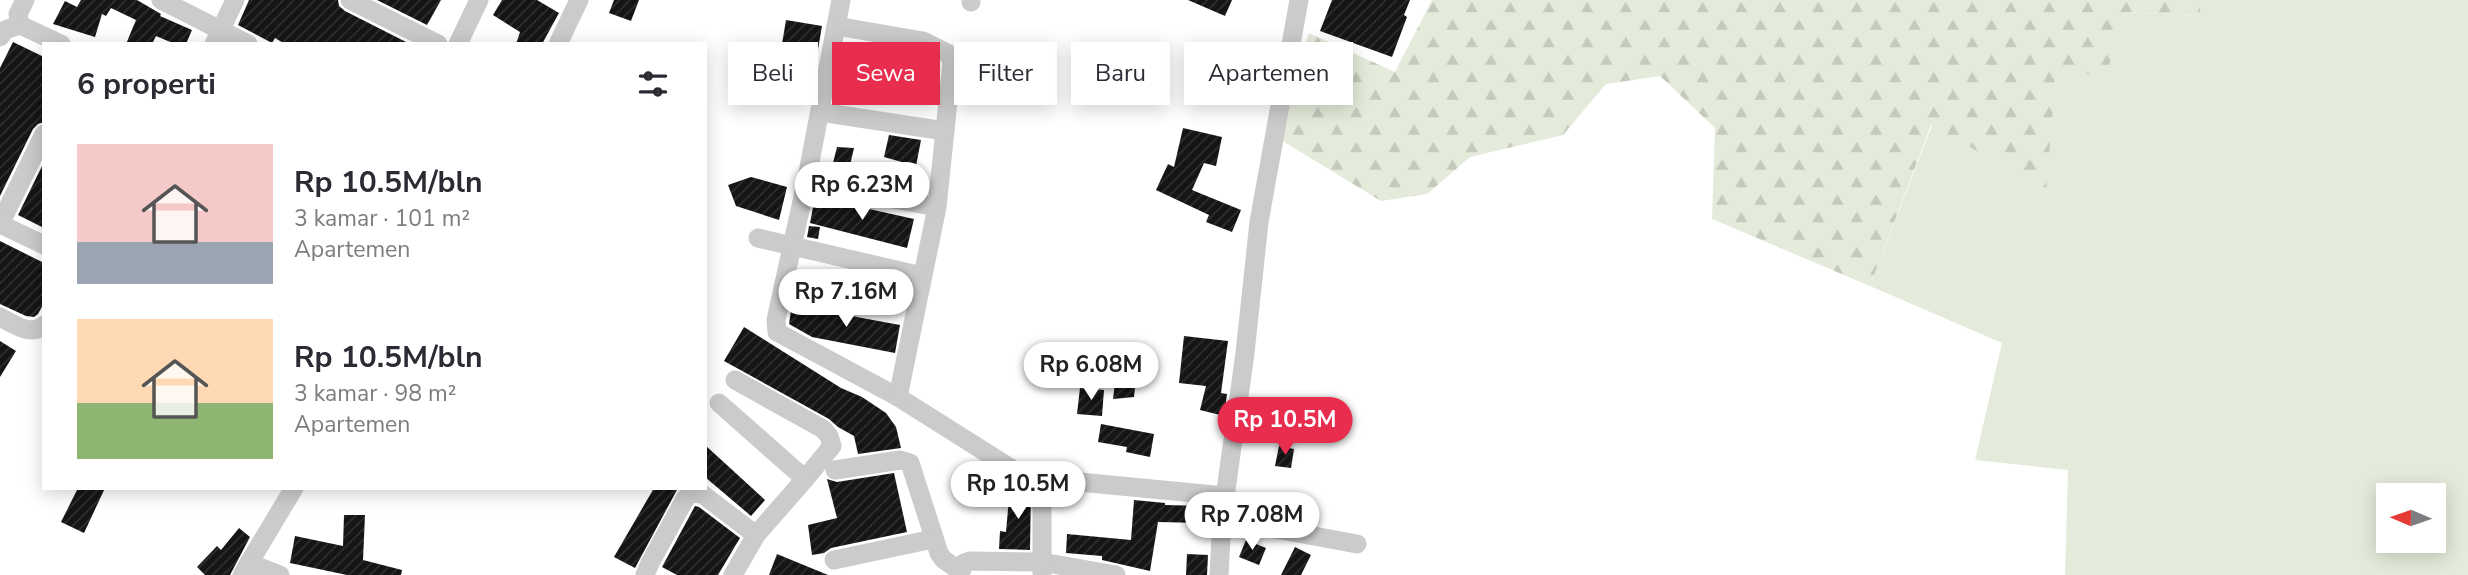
<!DOCTYPE html>
<html lang="id">
<meta charset="utf-8">
<style>
body{margin:0;font-family:"Nunito Sans",sans-serif;background:#f2f2f3;color:#2b2b33;height:100vh;display:flex;flex-direction:column;font-size:26px;white-space:nowrap}
*{box-sizing:border-box;margin:0}
p{font-size:23px;color:#7c7c81}
.icon{flex:none;width:38px;height:38px;fill:none;stroke:currentColor;stroke-width:2;stroke-linecap:round;stroke-linejoin:round}
.map{position:relative;flex:1;overflow:hidden}
.drawer{position:absolute;left:42px;top:42px;width:665px;height:448px;display:flex;flex-direction:column;background:#fff;border-radius:0px;box-shadow:0 4px 18px #0003}
.drawer>*{flex:none}
.guide{position:absolute;left:728px;top:42px;width:665px;height:63px;display:flex;gap:14px}
.needle{width:46px;rotate:272deg}
.fabs{position:absolute;left:2376px;top:483px;display:grid;gap:14px}
.fabs a{display:grid;place-items:center;width:70px;height:70px;border-radius:0px;background:#fff;box-shadow:0 4px 18px #0003;font-size:35px}
.price{position:absolute;translate:-50% -60px;padding:0 16px;border-radius:24px;background:#fff;color:#222;font-size:23px;line-height:46px;filter:drop-shadow(0 2px 4px #0008)}
.price::after{content:'';position:absolute;left:50%;top:42px;width:21px;height:16px;margin-left:-10px;background:inherit;clip-path:polygon(0 0,100% 0,50% 100%)}
.price.on{background:#e82d4e;color:#fff}
ul{padding:0;list-style:none}
li{display:flex;align-items:center;gap:21px;height:175px;padding:0 35px}
li span{display:grid;place-items:center;flex:none;width:196px;height:140px;border-radius:0px;color:#555}
li>.icon{margin-inline-start:auto}
span .icon{width:84px;height:84px;fill:#fffc;stroke-width:1}
li b{font-size:30px}
h2{display:flex;justify-content:space-between;align-items:center;height:84px;padding:0 35px;font-size:30px}
.pill{padding:0 24px;border-radius:0px;background:#fff;box-shadow:0 4px 18px #0003;font-size:24px;line-height:63px}
.pill.on{background:#e82d4e;color:#fff}
.map>svg:first-child{display:block}
</style>
<div class="map">
<svg width="2468" height="575" viewBox="0 0 2468 575">
<defs>
<pattern id="forest-firs" width="22" height="20" patternUnits="userSpaceOnUse" patternTransform="scale(1.75)"><rect width="22" height="20" fill="#e5ebdb"/><path d="M5 1l3.5 6h-7zM16 11l3.5 6h-7z" fill="#c5cabc"/></pattern>
<pattern id="building-hatch" width="6" height="6" patternUnits="userSpaceOnUse" patternTransform="scale(1.75)"><rect width="6" height="6" fill="#151515"/><path d="M-1 1l2-2M0 6l6-6M5 7l2-2" fill="none" stroke="#2f2f2f"/></pattern>
</defs>
<rect width="100%" height="100%" fill="#fff"/>
<path fill="#e5ebdb" fill-rule="evenodd" d="M2201 0H2468V575H2065L2068 470 1975 460 2002 343 1870 286 1932 125 2045 189 2057 64 2121 12 2200 16ZM2389 495H2434V541H2389Z"/>
<polygon fill="url(#forest-firs)" points="1432,0 2201,0 2200,16 2121,12 2106,80 2057,64 2046,190 1931,125 1870,286 1712,219 1715,128 1660,76 1606,84 1563,135 1470,157 1427,194 1381,201 1276,137 1309,33 1395,72"/>
<g fill="url(#building-hatch)">
<polygon points="81,0 137,0 161,14 160,16 192,30 186,44 175,44 156,36 152,44 126,44 136,20 111,8 106,16 102,14 95,37 53,24 65,1 77,7"/>
<polygon points="249,0 338,0 339,6 345,11 410,44 285,44 275,38 272,43 238,25"/>
<polygon points="377,0 441,0 427,25"/>
<polygon points="502,0 537,0 559,13 542,44 516,44 520,32 493,15"/>
<polygon points="614,0 639,0 631,21 609,13"/>
<polygon points="1188,0 1232,0 1225,16"/>
<polygon points="1332,0 1410,0 1404,15 1407,17 1392,57 1320,31"/>
<polygon points="786,20 822,26 810,96 749,84 737,78 740,50 780,56"/>
<polygon points="13,42 44,57 44,122 38,124 33,129 0,196 0,68"/>
<polygon points="1192,42 1226,49 1225,57 1275,65 1268,103 1230,97 1231,89 1185,80"/>
<polygon points="905,50 922,54 915,83 899,79"/>
<polygon points="1183,128 1222,137 1216,166 1204,163 1192,190 1241,210 1232,232 1206,222 1209,215 1156,190 1168,164 1174,167"/>
<polygon points="889,135 921,140 916,166 884,157"/>
<polygon points="837,147 854,148 847,178 830,175"/>
<polygon points="44,162 44,228 18,215"/>
<polygon points="751,177 787,187 779,220 736,206 728,185"/>
<polygon points="815,197 914,219 907,248 810,223"/>
<polygon points="809,226 820,227 818,239 807,237"/>
<polygon points="0,241 44,263 44,303 38,314 34,317 26,316 0,304"/>
<polygon points="792,305 900,325 895,353 812,337 789,324"/>
<polygon points="744,327 841,388 862,397 886,413 896,427 901,448 858,454 854,436 838,427 829,419 724,361"/>
<polygon points="1184,336 1228,341 1221,393 1227,394 1224,416 1200,410 1206,386 1179,383"/>
<polygon points="0,341 16,351 0,377"/>
<polygon points="1117,367 1137,369 1134,397 1113,399"/>
<polygon points="1080,388 1104,390 1102,416 1077,414"/>
<polygon points="1101,424 1154,434 1150,457 1126,452 1127,447 1098,442"/>
<polygon points="705,445 765,500 751,516 705,477"/>
<polygon points="1279,446 1294,449 1291,468 1275,466"/>
<polygon points="894,473 907,532 831,548 824,553 812,555 808,525 837,518 827,479 837,482"/>
<polygon points="1010,487 1031,489 1030,550 999,549 1000,531 1006,532"/>
<polygon points="78,488 105,488 84,533 61,522"/>
<polygon points="654,488 678,488 635,568 614,557"/>
<polygon points="1134,500 1165,503 1165,505 1204,506 1203,523 1158,522 1150,571 1102,560 1102,556 1066,553 1067,534 1131,540"/>
<polygon points="695,506 699,507 740,538 718,575 677,575 662,567"/>
<polygon points="344,515 365,515 363,560 402,570 401,575 347,575 290,563 295,536 343,546"/>
<polygon points="239,528 250,537 230,575 205,575 197,567 217,546 221,550"/>
<polygon points="1246,540 1266,548 1259,565 1239,557"/>
<polygon points="1295,547 1311,555 1301,575 1281,575"/>
<polygon points="777,554 828,575 769,575"/>
<polygon points="1187,554 1208,555 1207,575 1186,575"/>
</g>
<g fill="none" stroke-linecap="round" stroke-linejoin="round">
<g stroke="#cbcbcb" stroke-width="19">
<polyline points="161,0 248,44"/>
<polyline points="350,0 438,44"/>
<polyline points="841,0 806,183 776,320 777,332 898,397 1017,472 1038,478 1225,496"/>
<polyline points="971,2 971,0"/>
<polyline points="20,25 18,14 25,0"/>
<polyline points="836,26 923,41 949,54 952,63 937,207 898,397"/>
<polyline points="0,37 5,30 20,25 61,44"/>
<polyline points="214,44 235,0"/>
<polyline points="458,44 479,0"/>
<polyline points="558,44 579,0"/>
<polyline points="820,112 945,131"/>
<polyline points="806,183 937,207"/>
<polyline points="0,224 44,134"/>
<polyline points="0,224 44,245"/>
<polyline points="758,238 922,276"/>
<path d="M0 317C13 324 31 337 44 325"/>
<polyline points="735,380 823,429 829,436 832,446 805,479"/>
<polyline points="719,403 805,479 756,535 733,575"/>
<polyline points="835,470 900,460 910,463 939,553 943,559 960,571"/>
<polyline points="1222,519 1357,544"/>
<polyline points="834,560 933,539"/>
<polyline points="249,563 294,488"/>
<polyline points="1042,573 1042,562 1116,575"/>
<polyline points="242,575 249,563 280,575"/>
<polyline points="645,575 650,563 685,499 691,493 702,494 756,535"/>
<polyline points="960,575 964,563 970,561 1042,562 1042,494"/>
<polyline points="1219,575 1222,519 1245,353 1259,222 1299,0"/>
</g>
</g>
</svg>
<div class="fabs">
<a><svg class="needle" viewBox="-14 -14 28 28"><path d="M0-13l5 13h-10z" fill="#e53935"/><path d="M0 13l5-13h-10z" fill="#7c7c81"/></svg></a>
</div>
<b class="price" style="left:862px;top:222px">Rp 6.23M</b>
<b class="price" style="left:846px;top:329px">Rp 7.16M</b>
<b class="price" style="left:1091px;top:402px">Rp 6.08M</b>
<b class="price on" style="left:1285px;top:457px">Rp 10.5M</b>
<b class="price" style="left:1018px;top:521px">Rp 10.5M</b>
<b class="price" style="left:1252px;top:552px">Rp 7.08M</b>
<div class="guide">
<a class="pill">Beli</a>
<a class="pill on">Sewa</a>
<a class="pill">Filter</a>
<a class="pill">Baru</a>
<a class="pill">Apartemen</a>
</div>
<section class="drawer">
<h2>6 properti<svg class="icon" aria-label="filters" viewBox="0 0 24 24"><path d="M4 7h16M4 17h16"/><circle cx="9" cy="7" r="2"/><circle cx="15" cy="17" r="2"/></svg></h2>
<ul>
<li><span style="background:linear-gradient(#f6c9c9 70%,#9aa5b1 0)"><svg class="icon" aria-label="home" viewBox="0 0 24 24"><path d="M3 11l9-7 9 7M6 9v11h12V9"/></svg></span><div><b>Rp 10.5M/bln</b><p>3 kamar · 101 m²</p><p>Apartemen</p></div></li>
<li><span style="background:linear-gradient(#ffd9b3 60%,#8fb573 0)"><svg class="icon" aria-label="home" viewBox="0 0 24 24"><path d="M3 11l9-7 9 7M6 9v11h12V9"/></svg></span><div><b>Rp 10.5M/bln</b><p>3 kamar · 98 m²</p><p>Apartemen</p></div></li>
</ul>
</section>
</div>
